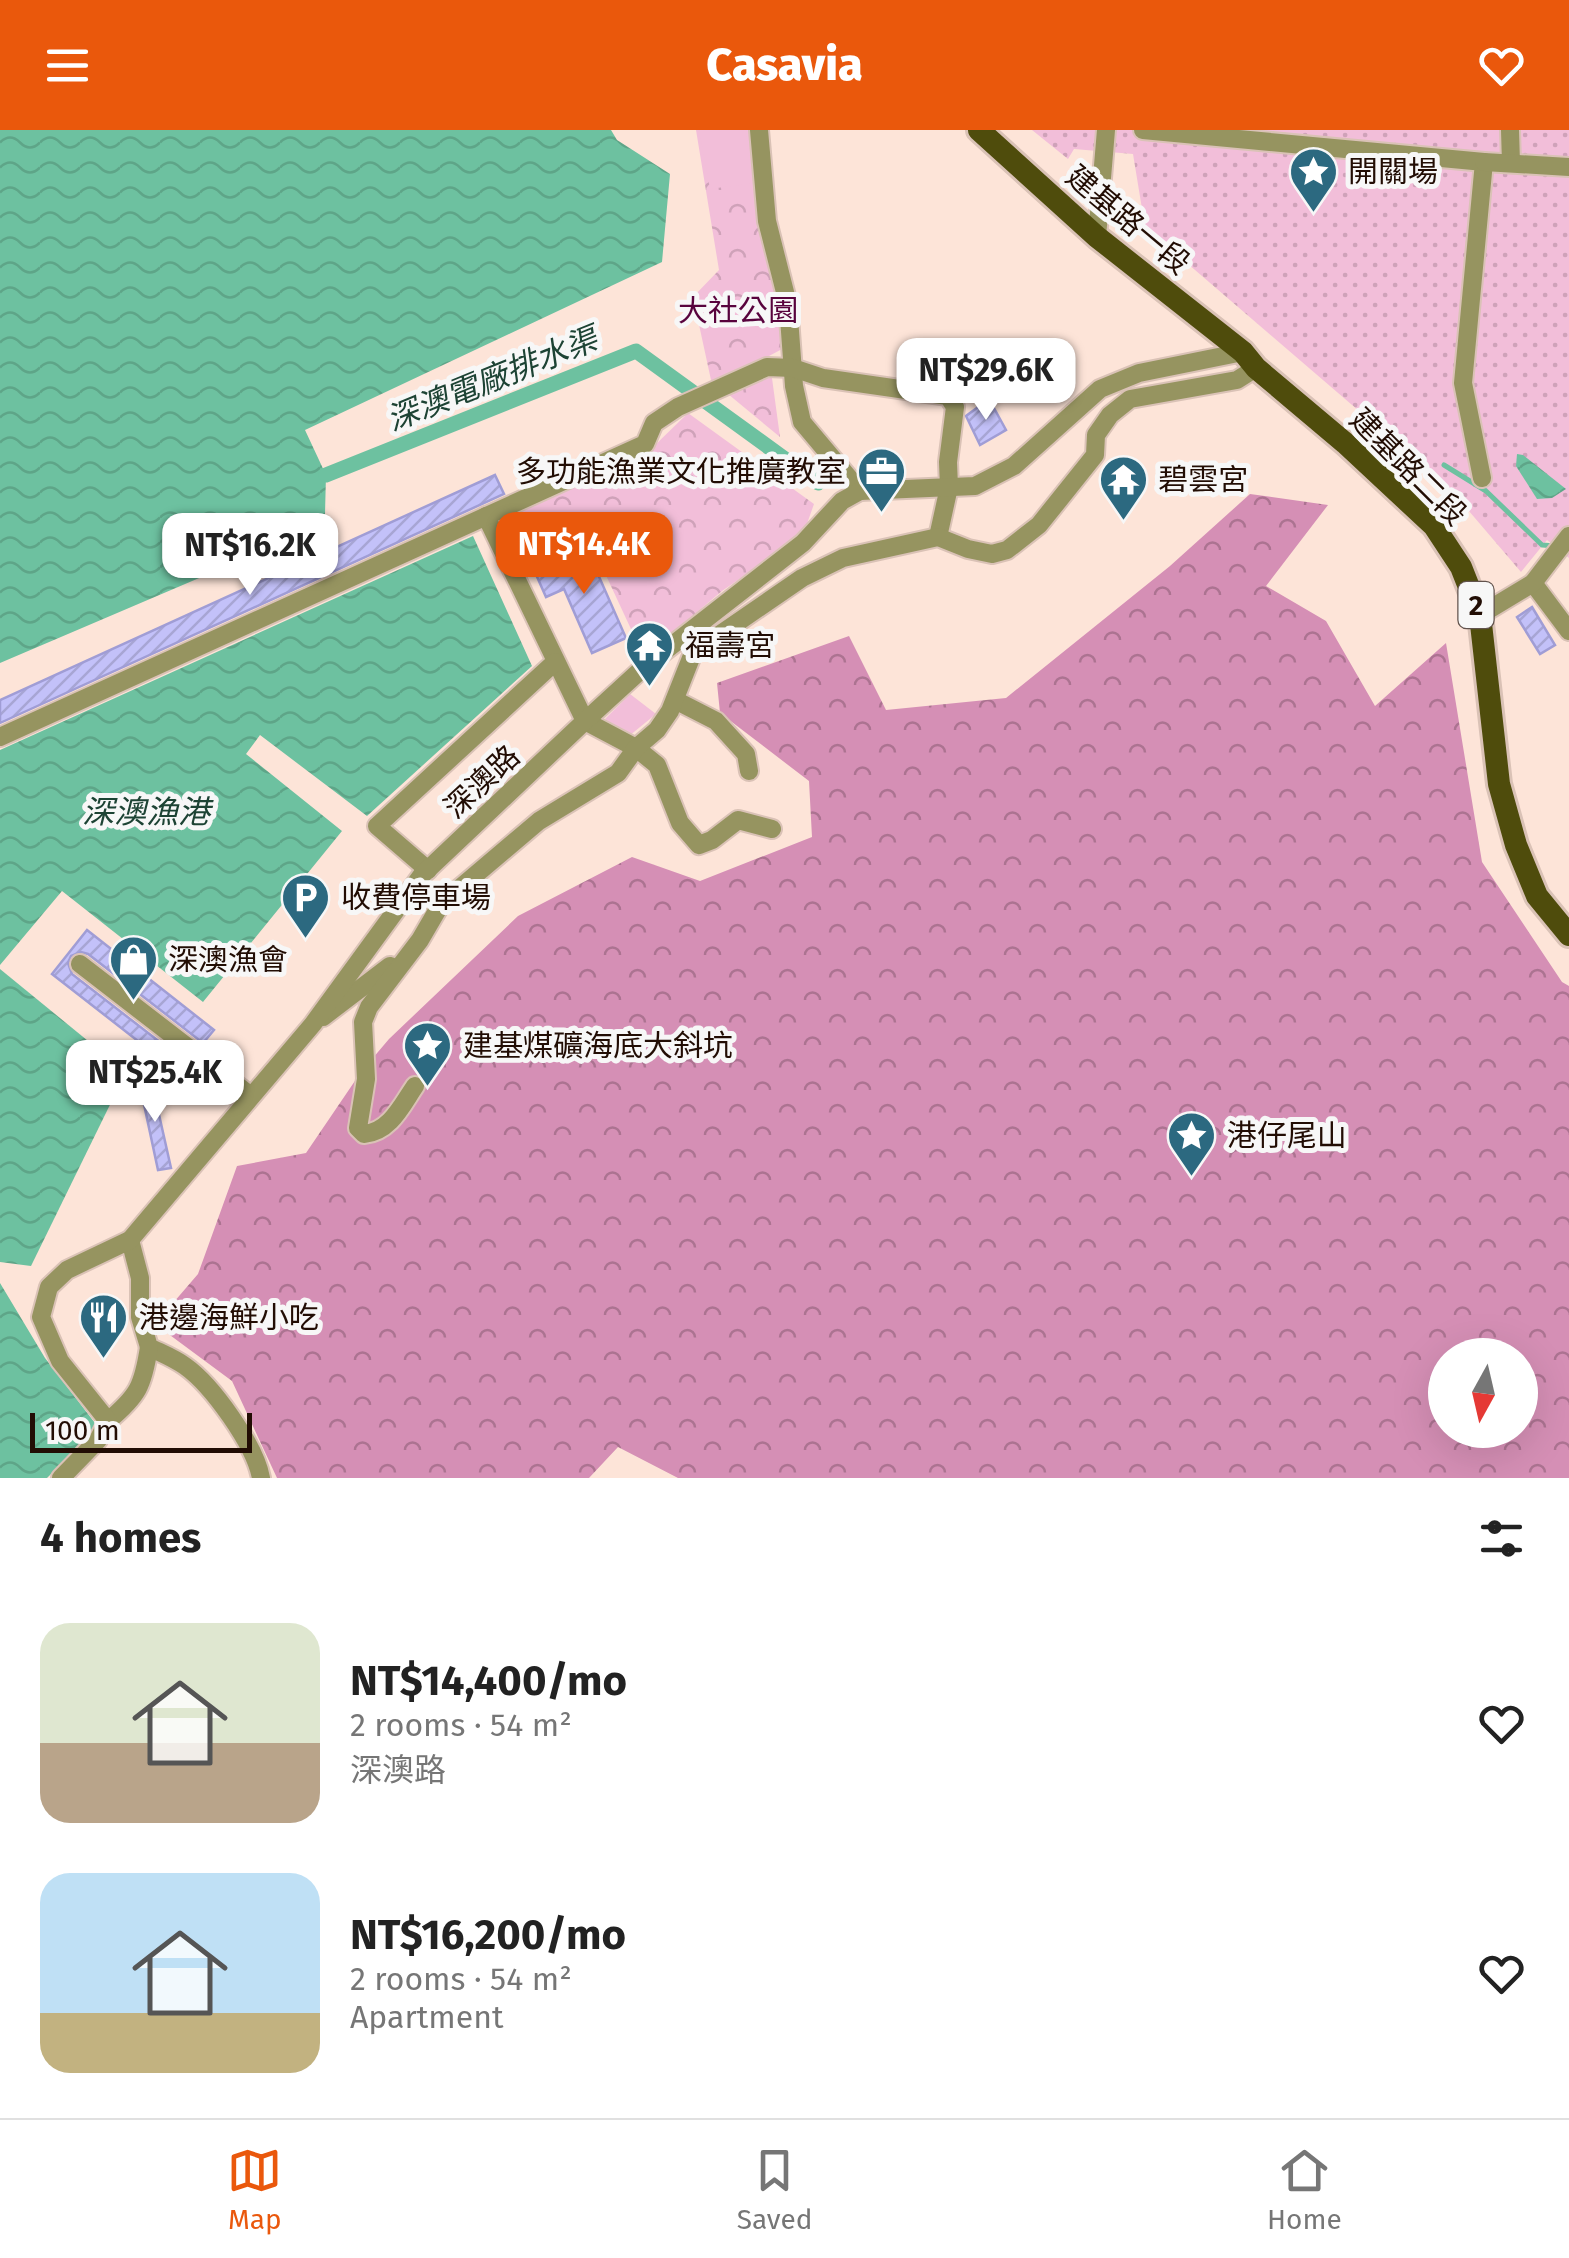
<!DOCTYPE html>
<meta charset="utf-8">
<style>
body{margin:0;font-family:"Fira Sans","Noto Sans TC",sans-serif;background:#f2f2f2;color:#222;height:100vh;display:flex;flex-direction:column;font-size:38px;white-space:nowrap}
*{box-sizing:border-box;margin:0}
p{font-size:32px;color:#767676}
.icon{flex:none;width:55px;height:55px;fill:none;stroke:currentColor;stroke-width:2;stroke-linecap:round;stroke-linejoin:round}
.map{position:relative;height:1348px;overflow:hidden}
.details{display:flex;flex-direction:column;background:#fff;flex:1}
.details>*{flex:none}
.needle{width:65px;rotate:188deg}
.tools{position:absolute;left:1428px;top:1208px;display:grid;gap:20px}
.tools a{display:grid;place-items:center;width:110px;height:110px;border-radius:50%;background:#fff;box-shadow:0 10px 40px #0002;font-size:50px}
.scale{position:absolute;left:30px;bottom:25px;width:222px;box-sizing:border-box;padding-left:10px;border:5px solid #220d04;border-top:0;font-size:28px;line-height:35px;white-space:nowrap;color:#220d04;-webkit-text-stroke:8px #f7f7f7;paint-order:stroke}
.price{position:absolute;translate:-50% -85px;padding:0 22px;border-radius:20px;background:#fff;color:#222;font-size:32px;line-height:65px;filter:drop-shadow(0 2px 5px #0008)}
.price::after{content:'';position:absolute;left:50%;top:60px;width:30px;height:22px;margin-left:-15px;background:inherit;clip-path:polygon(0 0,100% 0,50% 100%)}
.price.current{background:#ea580c;color:#fff}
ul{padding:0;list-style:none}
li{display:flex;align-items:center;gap:30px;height:250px;padding:0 40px}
li span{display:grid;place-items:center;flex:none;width:280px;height:200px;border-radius:30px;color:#555}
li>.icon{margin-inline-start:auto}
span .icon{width:120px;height:120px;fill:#fffc;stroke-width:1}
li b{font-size:42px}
h2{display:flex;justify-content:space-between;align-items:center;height:120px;padding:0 40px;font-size:42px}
header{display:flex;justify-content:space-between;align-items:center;height:130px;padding:0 40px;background:#ea580c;color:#fff;font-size:45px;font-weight:800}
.tab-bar{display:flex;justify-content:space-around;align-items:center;height:140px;border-top:2px solid #e0e0e0;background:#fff;font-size:28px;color:#767676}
.tab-bar a{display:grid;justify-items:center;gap:5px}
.tab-bar .current{color:#ea580c}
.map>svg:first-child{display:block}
</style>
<header><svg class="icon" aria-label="menu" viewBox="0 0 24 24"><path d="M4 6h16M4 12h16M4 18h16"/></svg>Casavia<svg class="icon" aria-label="heart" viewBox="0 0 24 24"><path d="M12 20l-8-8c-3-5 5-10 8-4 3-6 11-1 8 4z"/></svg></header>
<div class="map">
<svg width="1569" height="1348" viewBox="0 0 1569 1348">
<defs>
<pattern id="grass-dots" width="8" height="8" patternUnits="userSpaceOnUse" patternTransform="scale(2.5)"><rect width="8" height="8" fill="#f2bed9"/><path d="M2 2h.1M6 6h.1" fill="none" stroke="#cfa2b9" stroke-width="1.8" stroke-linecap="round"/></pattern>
<pattern id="forest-crowns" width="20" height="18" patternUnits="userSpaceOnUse" patternTransform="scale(2.5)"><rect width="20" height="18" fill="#d58fb5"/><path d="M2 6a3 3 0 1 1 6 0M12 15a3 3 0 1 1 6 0" fill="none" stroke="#ac7391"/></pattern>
<pattern id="park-crowns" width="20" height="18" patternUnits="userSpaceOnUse" patternTransform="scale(2.5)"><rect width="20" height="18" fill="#f2bed9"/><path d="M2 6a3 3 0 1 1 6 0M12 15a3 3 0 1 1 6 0" fill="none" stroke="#cfa2b9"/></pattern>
<pattern id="water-waves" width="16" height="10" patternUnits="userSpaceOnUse" patternTransform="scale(2.5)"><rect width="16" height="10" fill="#6dc1a0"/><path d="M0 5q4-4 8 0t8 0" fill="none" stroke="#5ea588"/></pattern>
<pattern id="building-hatch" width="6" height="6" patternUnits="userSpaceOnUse" patternTransform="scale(2.5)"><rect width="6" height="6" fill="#c3c1f9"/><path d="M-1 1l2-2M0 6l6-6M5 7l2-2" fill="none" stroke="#a7a5d4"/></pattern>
</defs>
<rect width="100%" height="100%" fill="#fde4d8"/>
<polygon fill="url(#grass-dots)" points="1032,0 1569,0 1569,428 1547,410 1521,442 1451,360 1145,97 1133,24 1074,19 1068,29"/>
<path fill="url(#forest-crowns)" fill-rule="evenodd" d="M1250 364 1328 375 1266 456 1326 491 1375 576 1446 513 1482 732 1562 852 1569 856V1348H678L618 1317 589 1348H277L232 1251 155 1194 198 1144 237 1036 306 1023 361 942 389 909 518 786 632 727 700 751 812 707 809 651 720 583 717 553 849 506 886 580 1006 568 1170 436ZM1445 1225H1520V1300H1445Z"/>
<g fill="url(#park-crowns)">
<polygon points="696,0 750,0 784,218 769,226 780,307 711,250 693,167 719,140"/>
<polygon points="688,283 814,374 803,405 722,461 644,527 590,411 516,417 504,389 651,319"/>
</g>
<g fill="#f2bed9">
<polygon points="699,0 746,0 753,53 710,59"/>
<polygon points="630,564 656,584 629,606 605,589"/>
</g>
<g fill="url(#water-waves)">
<polygon points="0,0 611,0 617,10 670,44 662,132 305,300 326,345 325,384 239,431 0,533"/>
<polygon points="1517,324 1523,325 1566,359 1552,368 1537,369 1516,336"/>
<polygon points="473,406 532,536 367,686 260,605 246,624 342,701 203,872 62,761 0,835 0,620"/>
<polygon points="0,839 126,942 31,1136 0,1132"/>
<polygon points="0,1153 45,1228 98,1297 47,1348 0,1348"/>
</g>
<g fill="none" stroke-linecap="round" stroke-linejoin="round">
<polyline stroke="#6dc1a0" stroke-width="5" points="1444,335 1486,361 1542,415 1556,416"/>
<polyline stroke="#6dc1a0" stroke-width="15" points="326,345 636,221 818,353"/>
</g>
<g fill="url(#building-hatch)" stroke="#a09dd5" stroke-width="2.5">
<polygon points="989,269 1006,300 980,315 966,286"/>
<polygon points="495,345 504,364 0,593 0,570"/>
<polygon points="586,417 626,508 592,523 564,459 546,467 534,440"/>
<polygon points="1532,477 1555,515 1540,524 1517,487"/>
<polygon points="87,800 214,900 203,913 88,824 81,822 71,826 68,833 72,844 187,933 179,943 52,844"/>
<polygon points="151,949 171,1038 158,1040 139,951"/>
</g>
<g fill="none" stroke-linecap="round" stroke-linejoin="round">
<defs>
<g id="minor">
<polyline points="759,0 767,91 788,174 794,256 802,292 860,361"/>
<polyline points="1143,0 1484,32 1463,253 1482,348"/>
<polyline points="1510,0 1511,33"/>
<polyline points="1484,32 1569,37"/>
<polyline points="1097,107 1106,0"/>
<polyline points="486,386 585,591 636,618 657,635 680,693 699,715 712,710 738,690 772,699"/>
<polyline points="1533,453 1569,501"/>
<polyline points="1480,485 1533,453 1569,406"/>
<polyline points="675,570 716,591 746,624 749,641"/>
<polyline points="0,607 645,314 654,293 678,277 767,237 793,238 823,248 948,266 955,277 948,332 949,357 938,407"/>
<polyline points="428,740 377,696 555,532"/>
<polyline points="80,834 251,966"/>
<polyline points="323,887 390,836"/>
<path d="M415 956C402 975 390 1002 364 1004L358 998 366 949 363 892 369 877 420 810 441 774 539 691 618 643 636 618 657 600 670 581 693 523 802 448 843 428 938 407 968 419 992 424 1007 420 1039 395 1095 325 1096 305 1110 285 1130 269 1237 250 1256 238"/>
<path d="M130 1110 140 1148V1187L149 1217C161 1223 174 1228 185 1236 212 1255 255 1315 261 1348"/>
<path d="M108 1291C138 1266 143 1256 149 1217"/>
<polyline points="61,1348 98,1310 108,1291 60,1231 41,1187 49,1157 67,1140 130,1110 313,894 421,746 585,591 643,538 803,413 842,371 860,361 975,356 1014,336 1100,259 1139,243 1243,222"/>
</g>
<polyline id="major" points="979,0 1097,107 1243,222 1256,238 1345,313 1434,396 1461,437 1480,485 1499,654 1516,715 1537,766 1569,805"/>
</defs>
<use href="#minor" stroke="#dac2b6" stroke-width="22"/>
<use href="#major" stroke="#dac2b6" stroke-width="28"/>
<use href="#minor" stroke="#969460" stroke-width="18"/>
<use href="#major" stroke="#4f4c0c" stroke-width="22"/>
</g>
<defs>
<symbol id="sight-pin" viewBox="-11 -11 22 30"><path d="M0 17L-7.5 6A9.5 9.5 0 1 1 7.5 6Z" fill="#2c6980" stroke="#f7f7f7"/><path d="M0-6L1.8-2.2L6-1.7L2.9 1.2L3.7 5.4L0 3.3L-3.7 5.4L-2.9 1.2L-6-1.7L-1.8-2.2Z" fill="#fff"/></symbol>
<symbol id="office-pin" viewBox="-11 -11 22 30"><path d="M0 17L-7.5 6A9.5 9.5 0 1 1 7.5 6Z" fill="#2c6980" stroke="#f7f7f7"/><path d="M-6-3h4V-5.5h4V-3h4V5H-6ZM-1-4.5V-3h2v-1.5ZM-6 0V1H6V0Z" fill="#fff"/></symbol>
<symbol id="temple-pin" viewBox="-11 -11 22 30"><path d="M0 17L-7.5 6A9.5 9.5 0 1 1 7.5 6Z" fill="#2c6980" stroke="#f7f7f7"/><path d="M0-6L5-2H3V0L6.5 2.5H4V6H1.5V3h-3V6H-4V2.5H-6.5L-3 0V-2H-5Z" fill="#fff"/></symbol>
<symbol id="parking-pin" viewBox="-11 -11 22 30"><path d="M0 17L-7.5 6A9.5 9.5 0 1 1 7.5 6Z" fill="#2c6980" stroke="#f7f7f7"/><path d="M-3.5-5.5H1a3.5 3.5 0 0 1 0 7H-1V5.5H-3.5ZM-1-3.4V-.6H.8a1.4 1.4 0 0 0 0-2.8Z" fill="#fff"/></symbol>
<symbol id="shop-pin" viewBox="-11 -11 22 30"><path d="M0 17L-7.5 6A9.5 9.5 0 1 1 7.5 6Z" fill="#2c6980" stroke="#f7f7f7"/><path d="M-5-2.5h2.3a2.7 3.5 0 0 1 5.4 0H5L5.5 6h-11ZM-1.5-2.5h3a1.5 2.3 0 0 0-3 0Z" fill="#fff"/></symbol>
<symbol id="restaurant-pin" viewBox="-11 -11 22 30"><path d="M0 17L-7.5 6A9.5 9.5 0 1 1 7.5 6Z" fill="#2c6980" stroke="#f7f7f7"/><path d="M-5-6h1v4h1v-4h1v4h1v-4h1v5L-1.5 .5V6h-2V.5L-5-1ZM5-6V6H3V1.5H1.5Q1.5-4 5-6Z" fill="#fff"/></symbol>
</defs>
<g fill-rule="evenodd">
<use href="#sight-pin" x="1286" y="14" width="55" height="75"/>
<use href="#office-pin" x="854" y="314" width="55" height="75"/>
<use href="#temple-pin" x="1096" y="322" width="55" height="75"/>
<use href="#temple-pin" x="622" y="488" width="55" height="75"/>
<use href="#parking-pin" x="278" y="740" width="55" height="75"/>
<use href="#shop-pin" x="106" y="802" width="55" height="75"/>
<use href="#sight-pin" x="400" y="888" width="55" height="75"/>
<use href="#sight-pin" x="1164" y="978" width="55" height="75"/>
<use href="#restaurant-pin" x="76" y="1160" width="55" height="75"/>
</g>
<g text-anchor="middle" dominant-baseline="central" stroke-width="10" stroke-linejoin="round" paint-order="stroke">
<rect fill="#f7f7f7" stroke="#62534d" stroke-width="2.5" x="1458.5" y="452" width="35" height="46" rx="8"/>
<g font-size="28" font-weight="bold" fill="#220d04">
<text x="1476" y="475">2</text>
</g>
<g font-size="30" fill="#220d04" stroke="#f7f7f7" text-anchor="start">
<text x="1348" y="42">開關場</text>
<text x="846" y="342" text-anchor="end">多功能漁業文化推廣教室</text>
<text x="1158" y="350">碧雲宮</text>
<text x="685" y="516">福壽宮</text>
<text x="341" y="768">收費停車場</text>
<text x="168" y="830">深澳漁會</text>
<text x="463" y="916">建基煤礦海底大斜坑</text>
<text x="1227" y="1006">港仔尾山</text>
<text x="139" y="1188">港邊海鮮小吃</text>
</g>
<g font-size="30" fill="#220d04" stroke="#f7f7f7">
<text transform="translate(1128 90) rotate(40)">建基路一段</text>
<text transform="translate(1408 337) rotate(45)">建基路二段</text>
<text transform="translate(482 652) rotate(-43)">深澳路</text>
</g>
<g font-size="30" fill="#58033d" stroke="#f7f7f7">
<text x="738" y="181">大社公園</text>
</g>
<g font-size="32" font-style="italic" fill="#1d4334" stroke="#f7f7f7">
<text transform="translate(492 249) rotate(-22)">深澳電廠排水渠</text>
<text x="146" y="682">深澳漁港</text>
</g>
</g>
</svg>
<div class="tools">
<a><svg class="needle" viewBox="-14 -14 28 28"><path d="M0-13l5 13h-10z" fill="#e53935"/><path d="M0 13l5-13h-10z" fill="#767676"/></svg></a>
</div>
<div class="scale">100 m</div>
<b class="price" style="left:986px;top:293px">NT$29.6K</b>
<b class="price current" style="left:584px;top:467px">NT$14.4K</b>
<b class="price" style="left:250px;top:468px">NT$16.2K</b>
<b class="price" style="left:155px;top:995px">NT$25.4K</b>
</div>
<section class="details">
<h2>4 homes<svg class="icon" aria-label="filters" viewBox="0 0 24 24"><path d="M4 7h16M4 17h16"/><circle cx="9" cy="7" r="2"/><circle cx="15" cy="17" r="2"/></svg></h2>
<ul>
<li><span style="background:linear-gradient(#dfe7d0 60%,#b9a48a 0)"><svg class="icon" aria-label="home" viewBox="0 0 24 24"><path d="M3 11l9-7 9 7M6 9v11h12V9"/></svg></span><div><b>NT$14,400/mo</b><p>2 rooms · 54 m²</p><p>深澳路</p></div><svg class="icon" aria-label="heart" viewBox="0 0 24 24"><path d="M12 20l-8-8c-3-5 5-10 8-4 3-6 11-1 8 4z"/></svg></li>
<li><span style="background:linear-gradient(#bfe0f5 70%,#c2b280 0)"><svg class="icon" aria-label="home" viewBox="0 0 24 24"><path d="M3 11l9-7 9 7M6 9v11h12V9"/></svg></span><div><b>NT$16,200/mo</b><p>2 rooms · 54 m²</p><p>Apartment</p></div><svg class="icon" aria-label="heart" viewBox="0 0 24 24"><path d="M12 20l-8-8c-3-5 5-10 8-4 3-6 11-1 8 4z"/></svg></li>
</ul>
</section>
<nav class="tab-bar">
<a class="current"><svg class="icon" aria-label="map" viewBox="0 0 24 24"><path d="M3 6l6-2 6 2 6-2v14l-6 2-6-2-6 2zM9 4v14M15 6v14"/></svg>Map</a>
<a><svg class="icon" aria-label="saved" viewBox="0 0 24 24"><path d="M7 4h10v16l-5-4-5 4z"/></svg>Saved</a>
<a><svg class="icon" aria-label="home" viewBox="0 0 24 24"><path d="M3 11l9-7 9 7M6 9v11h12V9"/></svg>Home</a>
</nav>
